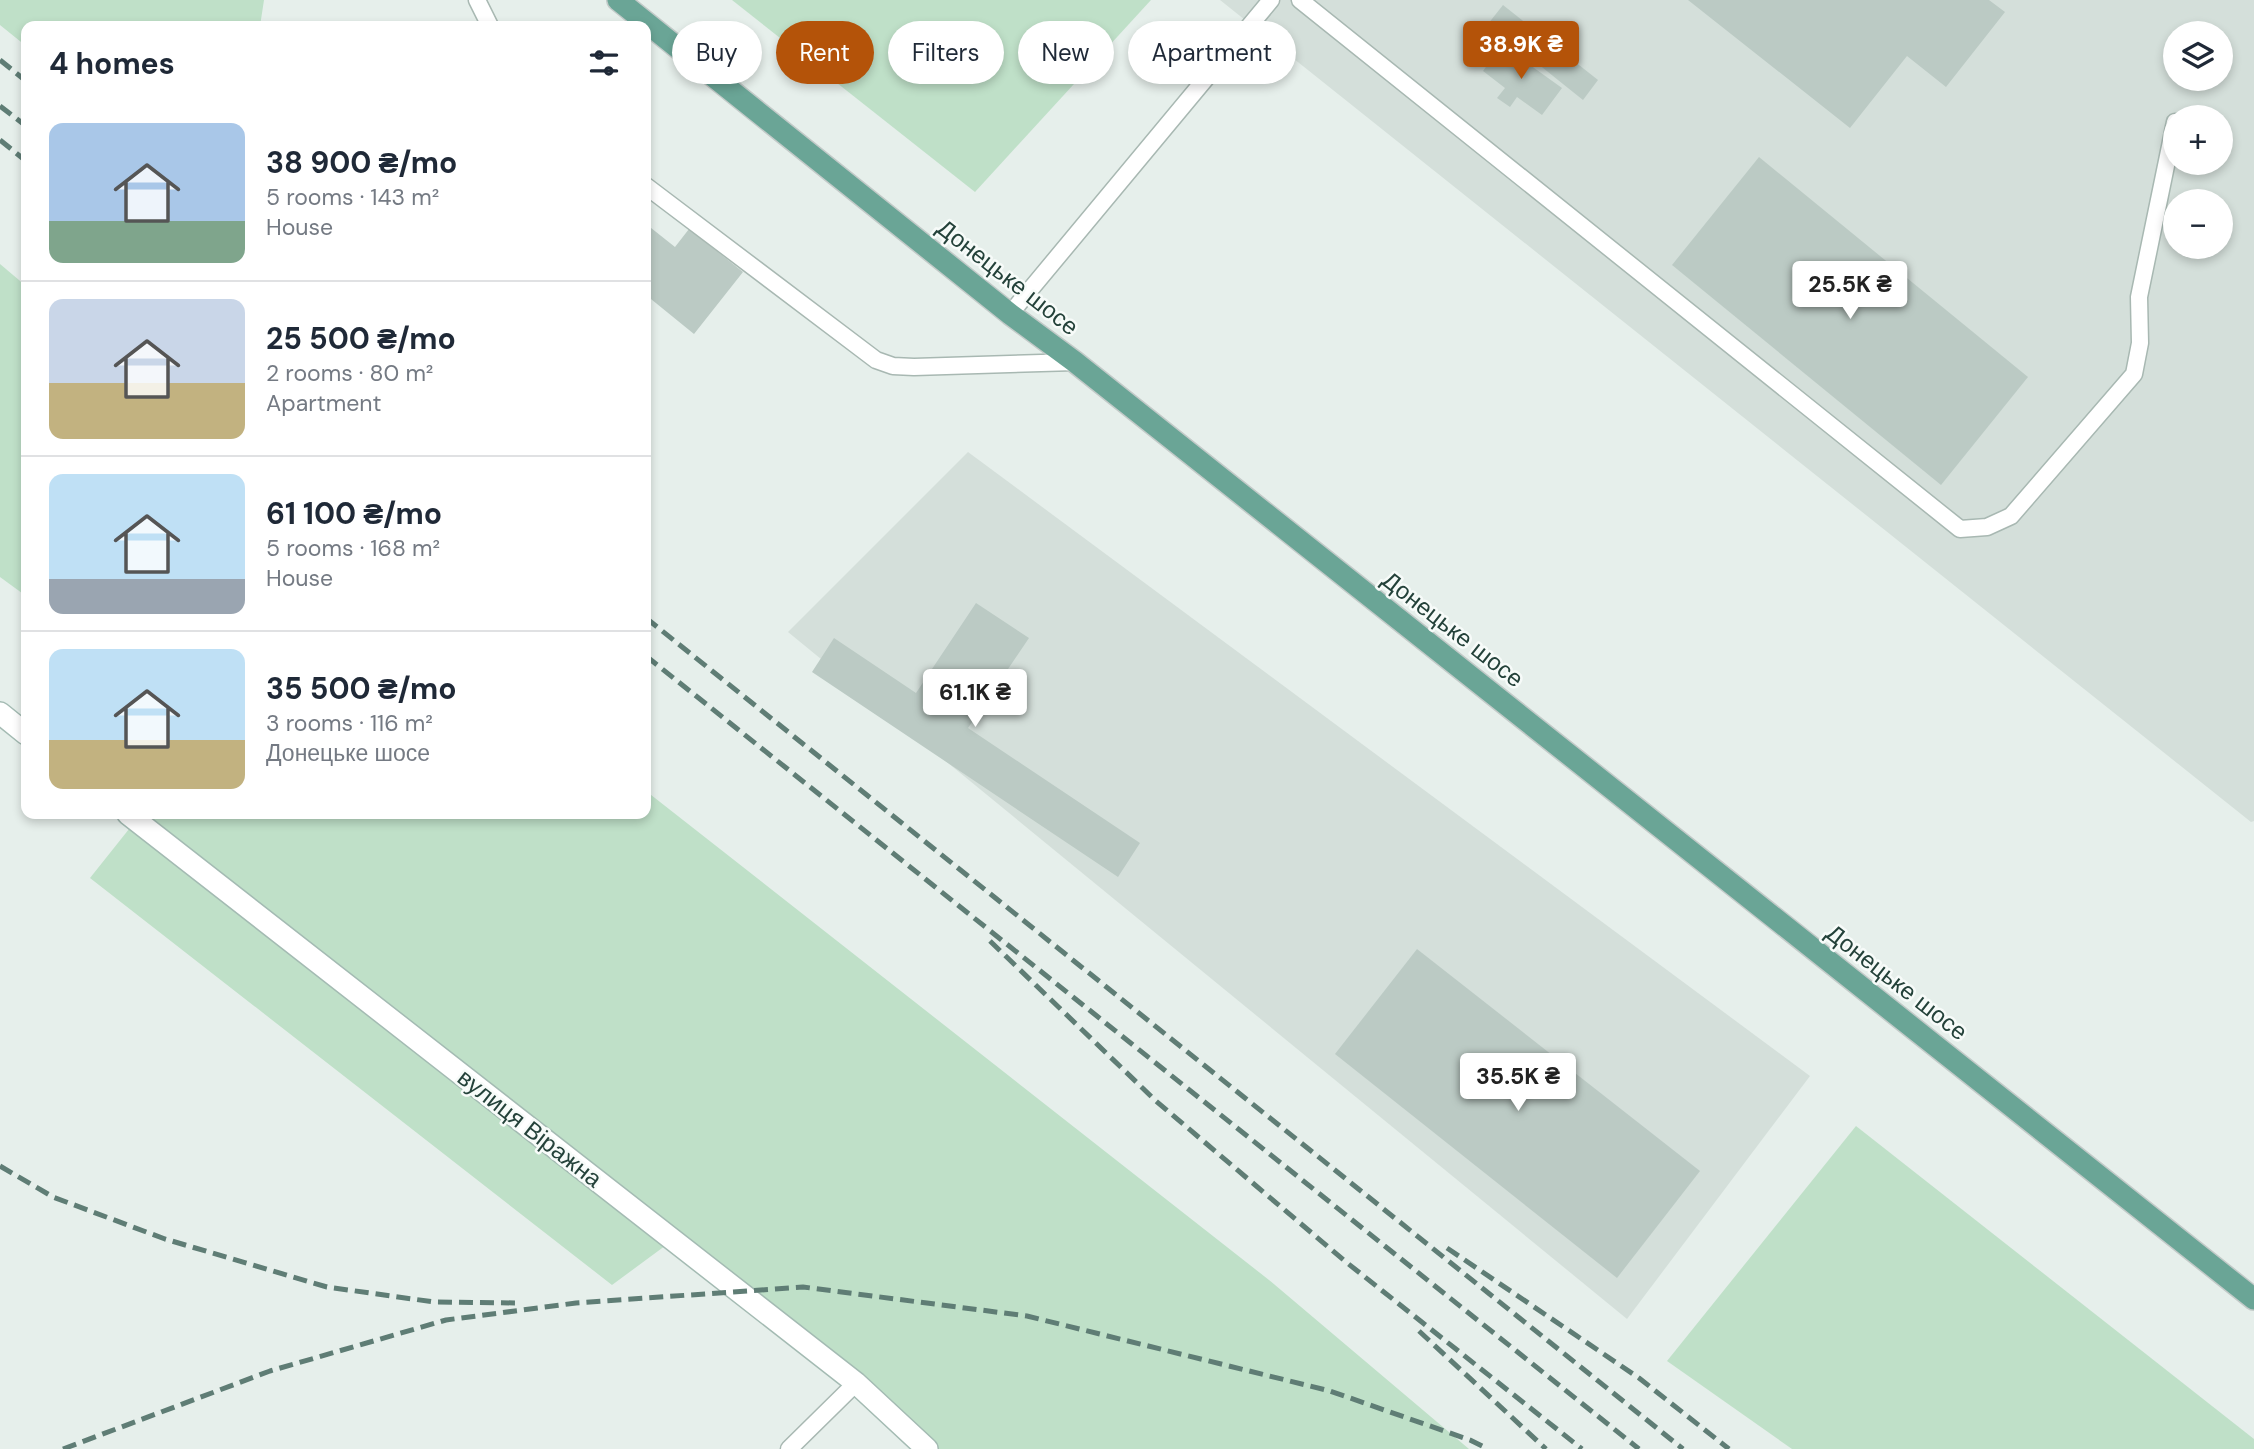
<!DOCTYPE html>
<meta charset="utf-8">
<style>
body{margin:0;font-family:"DM Sans",sans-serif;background:#f6f6f7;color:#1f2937;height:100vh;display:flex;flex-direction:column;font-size:26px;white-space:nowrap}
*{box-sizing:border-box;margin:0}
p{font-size:23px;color:#747a83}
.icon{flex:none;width:38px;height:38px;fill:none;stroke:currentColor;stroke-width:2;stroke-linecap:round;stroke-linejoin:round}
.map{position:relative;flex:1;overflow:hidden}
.drawer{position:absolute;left:21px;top:21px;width:630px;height:798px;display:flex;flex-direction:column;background:#fff;border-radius:14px;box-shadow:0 4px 10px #0003}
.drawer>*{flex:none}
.top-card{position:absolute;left:672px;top:21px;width:665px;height:63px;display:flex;gap:14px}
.tools{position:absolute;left:2163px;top:21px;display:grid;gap:14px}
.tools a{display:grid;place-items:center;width:70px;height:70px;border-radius:50%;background:#fff;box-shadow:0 4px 10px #0003;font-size:35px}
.price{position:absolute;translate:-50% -60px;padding:0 16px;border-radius:7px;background:#fff;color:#222;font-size:23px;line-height:46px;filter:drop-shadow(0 2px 4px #0008)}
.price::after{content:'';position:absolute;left:50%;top:42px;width:21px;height:16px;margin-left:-10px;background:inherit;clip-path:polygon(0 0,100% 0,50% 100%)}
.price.selected{background:#b45309;color:#fff}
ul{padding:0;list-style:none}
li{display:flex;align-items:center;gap:21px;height:175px;padding:0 28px}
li+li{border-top:2px solid #e0e1e3}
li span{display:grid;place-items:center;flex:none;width:196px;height:140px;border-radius:14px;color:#555}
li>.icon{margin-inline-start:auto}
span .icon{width:84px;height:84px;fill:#fffc;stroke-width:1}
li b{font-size:30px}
h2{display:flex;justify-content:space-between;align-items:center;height:84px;padding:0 28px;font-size:30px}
.tag{padding:0 24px;border-radius:32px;background:#fff;box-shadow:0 4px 10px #0003;font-size:24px;line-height:63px}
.tag.selected{background:#b45309;color:#fff}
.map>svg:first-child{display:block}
</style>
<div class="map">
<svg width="2254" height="1449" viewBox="0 0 2254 1449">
<rect width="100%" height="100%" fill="#e6efeb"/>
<g fill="#d4dfda" fill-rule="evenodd">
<path d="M1220 0H2254V821L2251 822ZM2175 33H2221V79H2175ZM2175 117H2221V163H2175ZM2175 201H2221V247H2175Z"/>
<polygon points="968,452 1810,1076 1627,1319 788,632"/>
</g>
<g fill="#bfe0c8">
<polygon points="0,0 264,0 260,26 26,26 26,46 0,25"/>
<polygon points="732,0 1151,0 975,192"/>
<polygon points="0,264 26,286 26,596 0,577"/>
<polygon points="646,791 1269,1280 1469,1449 927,1449 673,1240 612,1285 90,878 141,814 646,814"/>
<polygon points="1856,1126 2254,1439 2254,1449 1792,1449 1667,1361"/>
</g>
<g fill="#bbcac4">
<polygon points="1688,0 1989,0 2005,12 1946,87 1907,56 1850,128"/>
<polygon points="1503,5 1598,80 1583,100 1488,24"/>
<polygon points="1502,45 1562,88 1542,115 1517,97 1510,107 1497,98 1505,88 1483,71"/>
<polygon points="1759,157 2028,377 1941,485 1672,265"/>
<polygon points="646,224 675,247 689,229 743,272 694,334 646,295"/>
<polygon points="976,603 1029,638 968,728 1140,843 1118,877 812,672 834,638 916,693"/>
<polygon points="1417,949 1700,1171 1617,1278 1335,1054"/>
</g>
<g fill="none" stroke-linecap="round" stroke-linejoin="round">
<defs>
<g id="service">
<polyline points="477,0 490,26"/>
<polyline points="1300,0 1960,529 1987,527 2011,516 2134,374 2140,343 2139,297 2175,122"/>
<polyline points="646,186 876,360 893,366 914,367 1075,362"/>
<polyline points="1010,314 1271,0"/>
<polyline points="789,1449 856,1383"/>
</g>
<g id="secondary">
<polyline points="0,713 26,734"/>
<polyline points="128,814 856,1383 927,1449"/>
</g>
<polyline id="primary" points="618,0 1010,314 1075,362 2254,1299"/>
</defs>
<use href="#service" stroke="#a8b8b2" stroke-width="19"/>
<use href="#secondary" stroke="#a4bbb3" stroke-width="24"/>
<use href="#primary" stroke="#c2cac8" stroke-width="24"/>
<use href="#service" stroke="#fff" stroke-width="16"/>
<use href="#secondary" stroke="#fff" stroke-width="21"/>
<use href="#primary" stroke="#6aa596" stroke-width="21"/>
<g stroke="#5f7d75" stroke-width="5" stroke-dasharray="14 7" stroke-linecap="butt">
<polyline points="0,60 26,81"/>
<polyline points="0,106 26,126"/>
<polyline points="0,140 26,161"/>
<polyline points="646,618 1683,1449"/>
<polyline points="646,656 1639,1449"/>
<polyline points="990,941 1156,1101 1346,1262 1582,1449"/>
<polyline points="0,1166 53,1197 165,1239 327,1287 434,1302 520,1303"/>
<polyline points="1447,1248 1639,1378 1729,1449"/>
<polyline points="1419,1331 1546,1449"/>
<polyline points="63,1449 270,1371 446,1320 576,1303 803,1287 1027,1316 1330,1391 1470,1440 1488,1449"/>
</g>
</g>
<g text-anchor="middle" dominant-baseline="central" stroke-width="5" stroke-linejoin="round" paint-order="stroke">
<g font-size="24" fill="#24423a" stroke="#f7fbf9">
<text transform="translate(1008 277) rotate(38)">Донецьке шосе</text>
<text transform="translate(1453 629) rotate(38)">Донецьке шосе</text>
<text transform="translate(1897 982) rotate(38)">Донецьке шосе</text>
<text transform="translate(530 1128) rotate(38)">вулиця Віражна</text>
</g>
</g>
</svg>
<div class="tools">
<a><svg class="icon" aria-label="layers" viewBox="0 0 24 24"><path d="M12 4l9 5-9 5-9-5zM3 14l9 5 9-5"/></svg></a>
<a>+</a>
<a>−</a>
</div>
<b class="price selected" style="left:1521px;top:81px">38.9K ₴</b>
<b class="price" style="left:1850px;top:321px">25.5K ₴</b>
<b class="price" style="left:975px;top:729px">61.1K ₴</b>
<b class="price" style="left:1518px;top:1113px">35.5K ₴</b>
<div class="top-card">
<a class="tag">Buy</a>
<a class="tag selected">Rent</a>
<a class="tag">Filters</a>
<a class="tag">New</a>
<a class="tag">Apartment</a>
</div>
<section class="drawer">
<h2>4 homes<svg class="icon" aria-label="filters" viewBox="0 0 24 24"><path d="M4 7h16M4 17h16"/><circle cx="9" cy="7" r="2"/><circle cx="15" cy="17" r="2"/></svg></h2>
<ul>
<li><span style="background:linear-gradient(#a9c7e8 70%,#7fa58c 0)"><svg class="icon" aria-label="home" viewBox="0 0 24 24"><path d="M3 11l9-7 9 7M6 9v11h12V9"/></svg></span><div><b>38 900 ₴/mo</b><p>5 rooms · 143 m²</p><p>House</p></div></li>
<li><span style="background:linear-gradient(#c9d6e8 60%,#c2b280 0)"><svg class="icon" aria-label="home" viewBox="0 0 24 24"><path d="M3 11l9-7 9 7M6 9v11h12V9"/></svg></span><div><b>25 500 ₴/mo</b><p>2 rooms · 80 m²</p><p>Apartment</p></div></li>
<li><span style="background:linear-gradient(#bfe0f5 75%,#9aa5b1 0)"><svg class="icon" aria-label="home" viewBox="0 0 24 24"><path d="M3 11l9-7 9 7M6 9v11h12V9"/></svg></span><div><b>61 100 ₴/mo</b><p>5 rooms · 168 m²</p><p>House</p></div></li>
<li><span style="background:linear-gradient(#bfe0f5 65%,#c2b280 0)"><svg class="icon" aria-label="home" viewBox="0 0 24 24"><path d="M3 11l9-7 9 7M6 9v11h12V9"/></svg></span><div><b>35 500 ₴/mo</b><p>3 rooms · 116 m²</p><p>Донецьке шосе</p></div></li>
</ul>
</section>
</div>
